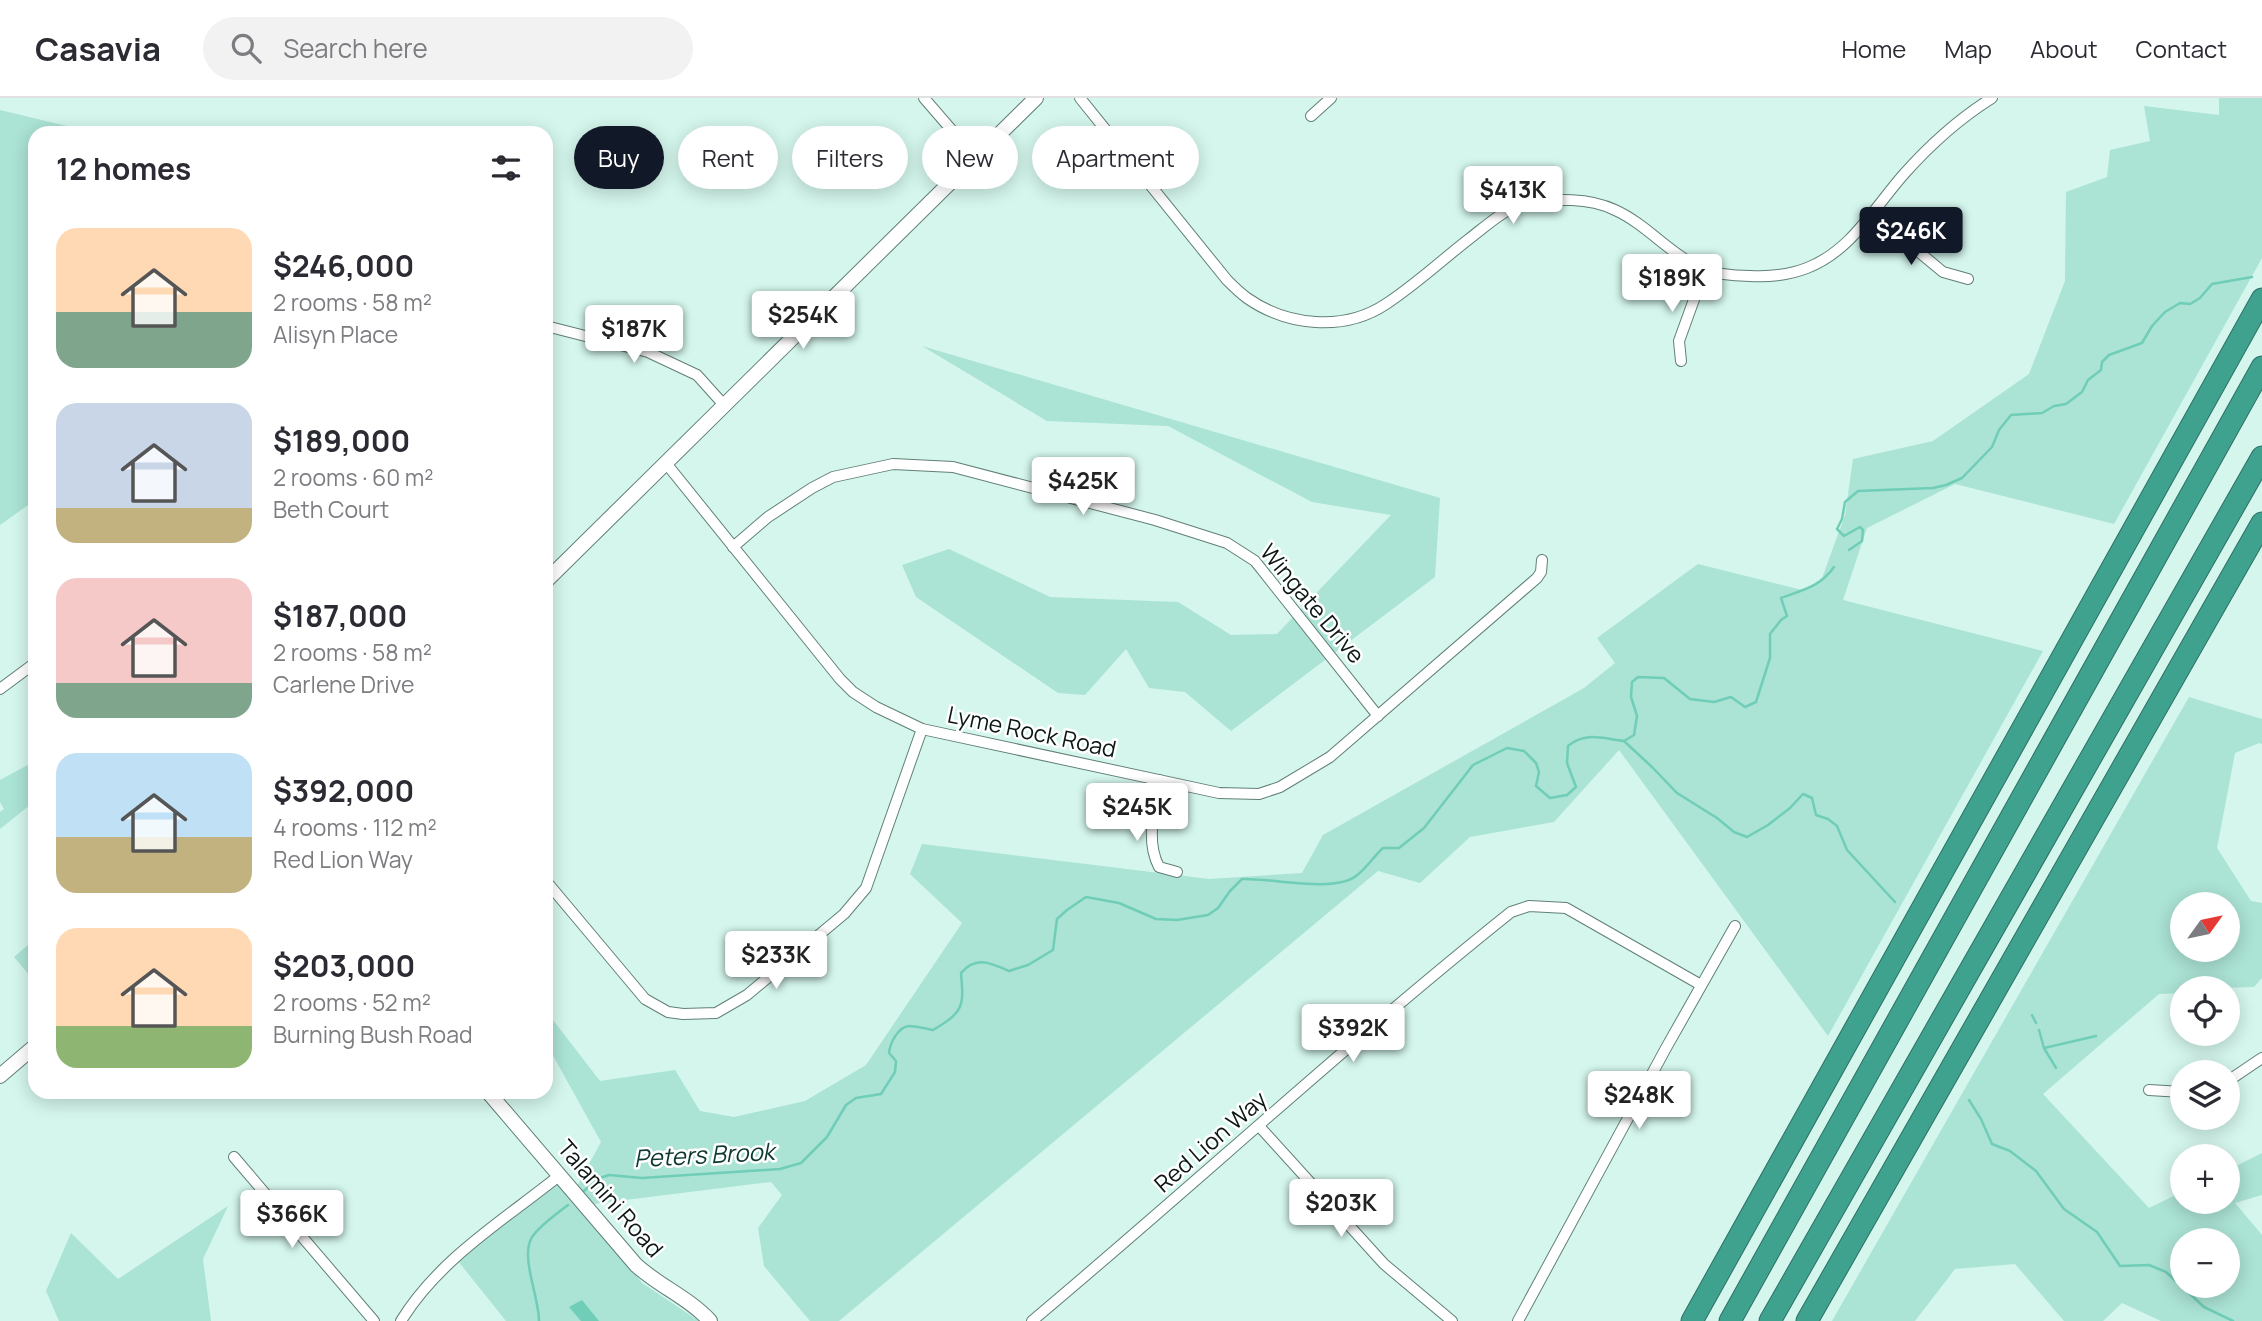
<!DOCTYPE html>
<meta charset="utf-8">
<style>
body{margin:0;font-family:Manrope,sans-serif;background:#f2f2f3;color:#2b2b33;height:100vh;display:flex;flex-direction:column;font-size:26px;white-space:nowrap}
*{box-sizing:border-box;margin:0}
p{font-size:23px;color:#7c7c81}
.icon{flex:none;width:38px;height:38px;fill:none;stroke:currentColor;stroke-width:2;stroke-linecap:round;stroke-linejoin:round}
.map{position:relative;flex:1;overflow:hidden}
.sheet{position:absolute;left:28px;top:28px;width:525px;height:973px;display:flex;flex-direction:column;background:#fff;border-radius:21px;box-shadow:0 4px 18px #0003}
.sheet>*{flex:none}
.top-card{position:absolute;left:574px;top:28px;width:665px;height:63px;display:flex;gap:14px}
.needle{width:46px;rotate:57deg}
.tools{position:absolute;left:2170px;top:794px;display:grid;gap:14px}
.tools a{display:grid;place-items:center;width:70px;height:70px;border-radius:50%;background:#fff;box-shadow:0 4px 18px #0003;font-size:35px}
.price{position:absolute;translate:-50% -60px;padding:0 16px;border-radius:7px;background:#fff;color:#222;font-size:23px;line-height:46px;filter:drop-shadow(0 2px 4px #0008)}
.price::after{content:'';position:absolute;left:50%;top:42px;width:21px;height:16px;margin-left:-10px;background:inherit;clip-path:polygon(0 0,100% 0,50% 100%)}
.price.on{background:#111827;color:#fff}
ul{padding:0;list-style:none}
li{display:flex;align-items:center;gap:21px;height:175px;padding:0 28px}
li span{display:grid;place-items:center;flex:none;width:196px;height:140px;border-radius:21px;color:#555}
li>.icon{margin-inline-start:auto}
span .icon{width:84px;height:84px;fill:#fffc;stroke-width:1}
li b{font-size:30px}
h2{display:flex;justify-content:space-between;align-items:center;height:84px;padding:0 28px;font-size:30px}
.pill{padding:0 24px;border-radius:32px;background:#fff;box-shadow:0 4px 18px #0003;font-size:24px;line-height:63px}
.pill.on{background:#111827;color:#fff}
header{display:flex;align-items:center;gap:42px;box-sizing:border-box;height:98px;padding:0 35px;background:#fff;border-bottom:2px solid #e1e1e2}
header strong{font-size:33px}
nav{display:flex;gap:38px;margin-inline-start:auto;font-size:24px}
.search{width:490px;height:63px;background:#f2f2f3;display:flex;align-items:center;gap:18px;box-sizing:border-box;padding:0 24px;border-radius:38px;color:#7c7c81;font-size:26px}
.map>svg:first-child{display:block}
</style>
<header>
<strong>Casavia</strong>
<div class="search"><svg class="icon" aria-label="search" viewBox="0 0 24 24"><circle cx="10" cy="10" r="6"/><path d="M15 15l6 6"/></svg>Search here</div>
<nav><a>Home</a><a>Map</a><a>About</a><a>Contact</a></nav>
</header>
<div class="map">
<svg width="2262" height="1223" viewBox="0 0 2262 1223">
<rect width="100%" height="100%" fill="#d4f6ed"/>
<g fill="#abe3d5" fill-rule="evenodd">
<polygon points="2219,0 2262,0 2262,160 2114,426 1955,386 1867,430 1843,502 2043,553 1828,938 1619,652 1554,724 1470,739 1420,785 1378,773 839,1223 810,1223 764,1168 758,1130 782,1097 771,1084 585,1107 642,1185 699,1223 506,1223 458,1163 559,1075 574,1094 601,1044 546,945 546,913 600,983 675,972 700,1013 734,1019 805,1003 866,967 962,825 910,776 922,746 1209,781 1302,775 1323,737 1584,590 1615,565 1597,540 1698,466 1802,492 1821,483 1845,417 1853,361 1933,343 2029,276 2065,183 2066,94 2107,79 2110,52 2150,43 2144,8 2219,17"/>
<polygon points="0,12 96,35 35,35 35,402 0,427"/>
<polygon points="922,248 1440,400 1435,479 1231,633 1185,594 1149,590 1126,551 1085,597 1058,595 916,499 902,467 949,451 1050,499 1178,504 1231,537 1277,536 1391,417 1312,404 1168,328 1047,323"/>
<path d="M2189 599 2262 621V646L2259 645 2235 655 2217 750 2251 803 2262 805V880L2254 889 2182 891V895L2159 896 2043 996 2149 1110 2182 1094V1104H2228V1072L2262 1055V1097L2235 1105 2262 1137V1223H2161L2122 1205 2103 1223H2064L2015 1166 1955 1171 1915 1223H1832ZM2182 807H2228V852H2182ZM2182 1143H2228V1188H2182Z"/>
<polygon points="35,663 35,703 0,731 0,714 4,711 0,704 0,682"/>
<polygon points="35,841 35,884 14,859"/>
<polygon points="228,1108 203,1161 211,1223 59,1223 46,1193 71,1135 118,1181"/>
</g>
<polygon fill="#70cdb8" points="582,1202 599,1223 581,1223 569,1209"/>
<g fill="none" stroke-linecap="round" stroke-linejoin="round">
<g stroke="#70cdb8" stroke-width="2.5">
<polyline points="1849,452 1862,443 1863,432 1860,429 1844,438 1837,431 1842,421 1845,404 1858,393 1933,390 1946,387 1962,380 1992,349 1999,332 2011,317 2042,315 2054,308 2066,306 2082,294 2088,282 2101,272 2102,264 2109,257 2142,245 2152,228 2165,214 2180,205 2190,206 2200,200 2212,186 2252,179"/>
<polyline points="1624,643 1652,669 1677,695 1717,720 1734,734 1747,739 1768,727 1790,710 1803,696 1812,700 1816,717 1828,721 1837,728 1847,752 1895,804"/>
<polyline points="2032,917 2036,925"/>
<polyline points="2039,932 2044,950 2056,970"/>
<polyline points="2044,950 2096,938"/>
<polyline points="1969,1002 1981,1021 1992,1046 2010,1053 2036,1073 2064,1111 2097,1134 2120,1168 2149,1167 2166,1174 2204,1209 2233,1223"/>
<path d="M584 1093 597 1081 609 1077 642 1080 780 1071 801 1065 827 1039 846 1007 856 1000 881 996 895 974 896 963 889 955C890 945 898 929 909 928 916 928 926 931 933 932 964 914 964 908 961 875 976 857 991 865 1009 873L1028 867 1053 852 1057 821 1067 812 1086 799 1119 805 1156 821 1177 822 1208 817 1218 810 1230 793 1242 781C1271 780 1334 795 1356 778 1366 771 1373 759 1383 750H1399L1424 730 1473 667 1507 650 1524 653 1536 665 1539 674 1536 688 1550 700 1567 697 1576 689 1567 665 1568 648C1586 633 1603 641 1624 643L1634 637 1637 618 1631 599 1632 584 1638 579 1664 580 1690 601 1714 604 1731 599 1745 609 1756 604 1770 560V536L1781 522 1787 518 1781 500C1802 492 1820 489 1834 469"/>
<path d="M539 1223C539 1199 521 1161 531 1141 536 1130 558 1115 568 1107"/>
</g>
<defs>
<g id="minor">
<polyline points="924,0 975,59"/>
<path d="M1080 0 1227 182C1233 188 1240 195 1247 200 1287 228 1344 234 1386 206 1415 187 1442 162 1469 141 1486 128 1506 109 1527 105 1556 101 1588 99 1615 112 1646 126 1668 154 1698 169 1715 176 1732 178 1750 178 1769 179 1789 177 1807 170 1851 153 1874 110 1904 76 1929 48 1960 20 1992 0"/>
<polyline points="1311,18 1331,0"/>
<polyline points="1872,115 1943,174 1968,181"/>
<polyline points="546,228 648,254 697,277 724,307"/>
<polyline points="1681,263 1679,243 1705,171"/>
<polyline points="665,364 840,581 853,594 876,609 922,631 1219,695 1259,696 1280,689 1330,659 1537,480 1541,474 1542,462"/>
<polyline points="733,449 768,419 812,390 833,379 893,366 953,369 1155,422 1227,445 1255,463 1378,618"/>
<polyline points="0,591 35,565"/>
<path d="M1159 682C1155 711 1145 742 1159 769L1177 774"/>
<polyline points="546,783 645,901 668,914 683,916 716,915 747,897 844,816 866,790 922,631"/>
<polyline points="2228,983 2262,960"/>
<polyline points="2149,992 2182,994"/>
<polyline points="1259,1028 1384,1166 1452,1223"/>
<polyline points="234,1059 374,1223"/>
<path d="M401 1223C439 1161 504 1122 560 1077"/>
<path d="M1032 1223C1193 1088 1347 945 1511 814L1529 808 1566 810 1701 887"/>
<polyline points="1518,1223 1666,950 1735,828"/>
</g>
<g id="tertiary">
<polyline points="546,483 1036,0"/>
<polyline points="0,978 35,948"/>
<path d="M488 994 636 1167C659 1188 689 1200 710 1223"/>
</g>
<g id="motorway">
<polyline points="1692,1223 2262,201"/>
<polyline points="1730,1223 2262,269"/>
<polyline points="1770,1223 2262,359"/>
<polyline points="1807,1223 2262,425"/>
</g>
</defs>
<use href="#minor" stroke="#617f78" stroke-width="12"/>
<use href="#tertiary" stroke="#617f78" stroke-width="16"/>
<use href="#motorway" stroke="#2d7163" stroke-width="23"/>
<use href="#minor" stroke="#fff" stroke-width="10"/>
<use href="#tertiary" stroke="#fff" stroke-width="14"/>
<use href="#motorway" stroke="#3fa28e" stroke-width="21"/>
</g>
<g text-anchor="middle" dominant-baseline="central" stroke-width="5" stroke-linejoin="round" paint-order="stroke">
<g font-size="23" fill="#0b1714" stroke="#fff">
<text transform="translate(1313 505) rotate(50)">Wingate Drive</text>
<text transform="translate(1032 633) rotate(12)">Lyme Rock Road</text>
<text transform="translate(1210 1043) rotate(-41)">Red Lion Way</text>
<text transform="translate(611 1100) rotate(49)">Talamini Road</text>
</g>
<g font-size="24" font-style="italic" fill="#0c3830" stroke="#fff">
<text transform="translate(704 1056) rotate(-3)">Peters Brook</text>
</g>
</g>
</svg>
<div class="tools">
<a><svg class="needle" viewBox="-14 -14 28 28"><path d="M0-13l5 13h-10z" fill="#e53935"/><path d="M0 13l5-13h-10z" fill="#7c7c81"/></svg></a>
<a><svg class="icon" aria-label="locate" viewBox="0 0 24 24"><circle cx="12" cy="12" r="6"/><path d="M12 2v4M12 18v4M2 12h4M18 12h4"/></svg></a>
<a><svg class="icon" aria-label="layers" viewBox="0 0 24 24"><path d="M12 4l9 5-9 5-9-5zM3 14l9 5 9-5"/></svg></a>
<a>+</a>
<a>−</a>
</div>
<b class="price" style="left:1513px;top:128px">$413K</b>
<b class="price on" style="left:1911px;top:169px">$246K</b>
<b class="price" style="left:1672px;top:216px">$189K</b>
<b class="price" style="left:803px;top:253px">$254K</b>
<b class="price" style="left:634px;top:267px">$187K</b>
<b class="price" style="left:1083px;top:419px">$425K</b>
<b class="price" style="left:1137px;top:745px">$245K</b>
<b class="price" style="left:776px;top:893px">$233K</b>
<b class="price" style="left:1353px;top:966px">$392K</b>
<b class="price" style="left:1639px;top:1033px">$248K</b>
<b class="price" style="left:1341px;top:1141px">$203K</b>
<b class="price" style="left:292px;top:1152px">$366K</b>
<div class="top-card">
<a class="pill on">Buy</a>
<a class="pill">Rent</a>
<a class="pill">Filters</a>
<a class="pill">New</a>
<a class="pill">Apartment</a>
</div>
<section class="sheet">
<h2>12 homes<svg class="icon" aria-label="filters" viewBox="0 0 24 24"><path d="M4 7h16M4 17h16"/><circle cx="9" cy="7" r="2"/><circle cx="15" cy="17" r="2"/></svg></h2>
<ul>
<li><span style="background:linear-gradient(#ffd9b3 60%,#7fa58c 0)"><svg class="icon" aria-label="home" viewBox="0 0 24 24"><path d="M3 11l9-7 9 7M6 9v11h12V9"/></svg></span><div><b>$246,000</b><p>2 rooms · 58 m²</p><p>Alisyn Place</p></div></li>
<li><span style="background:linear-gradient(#c9d6e8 75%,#c2b280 0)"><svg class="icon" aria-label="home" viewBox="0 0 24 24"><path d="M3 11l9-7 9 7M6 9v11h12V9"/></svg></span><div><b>$189,000</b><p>2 rooms · 60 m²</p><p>Beth Court</p></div></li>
<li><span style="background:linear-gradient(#f6c9c9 75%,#7fa58c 0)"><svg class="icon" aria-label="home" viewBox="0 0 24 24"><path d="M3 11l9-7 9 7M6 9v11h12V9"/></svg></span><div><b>$187,000</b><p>2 rooms · 58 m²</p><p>Carlene Drive</p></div></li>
<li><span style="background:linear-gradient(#bfe0f5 60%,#c2b280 0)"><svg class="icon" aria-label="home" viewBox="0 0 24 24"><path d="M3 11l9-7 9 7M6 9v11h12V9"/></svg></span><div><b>$392,000</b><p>4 rooms · 112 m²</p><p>Red Lion Way</p></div></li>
<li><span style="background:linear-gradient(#ffd9b3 70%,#8fb573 0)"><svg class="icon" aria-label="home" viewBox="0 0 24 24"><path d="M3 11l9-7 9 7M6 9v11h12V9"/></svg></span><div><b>$203,000</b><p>2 rooms · 52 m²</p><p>Burning Bush Road</p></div></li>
</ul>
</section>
</div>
